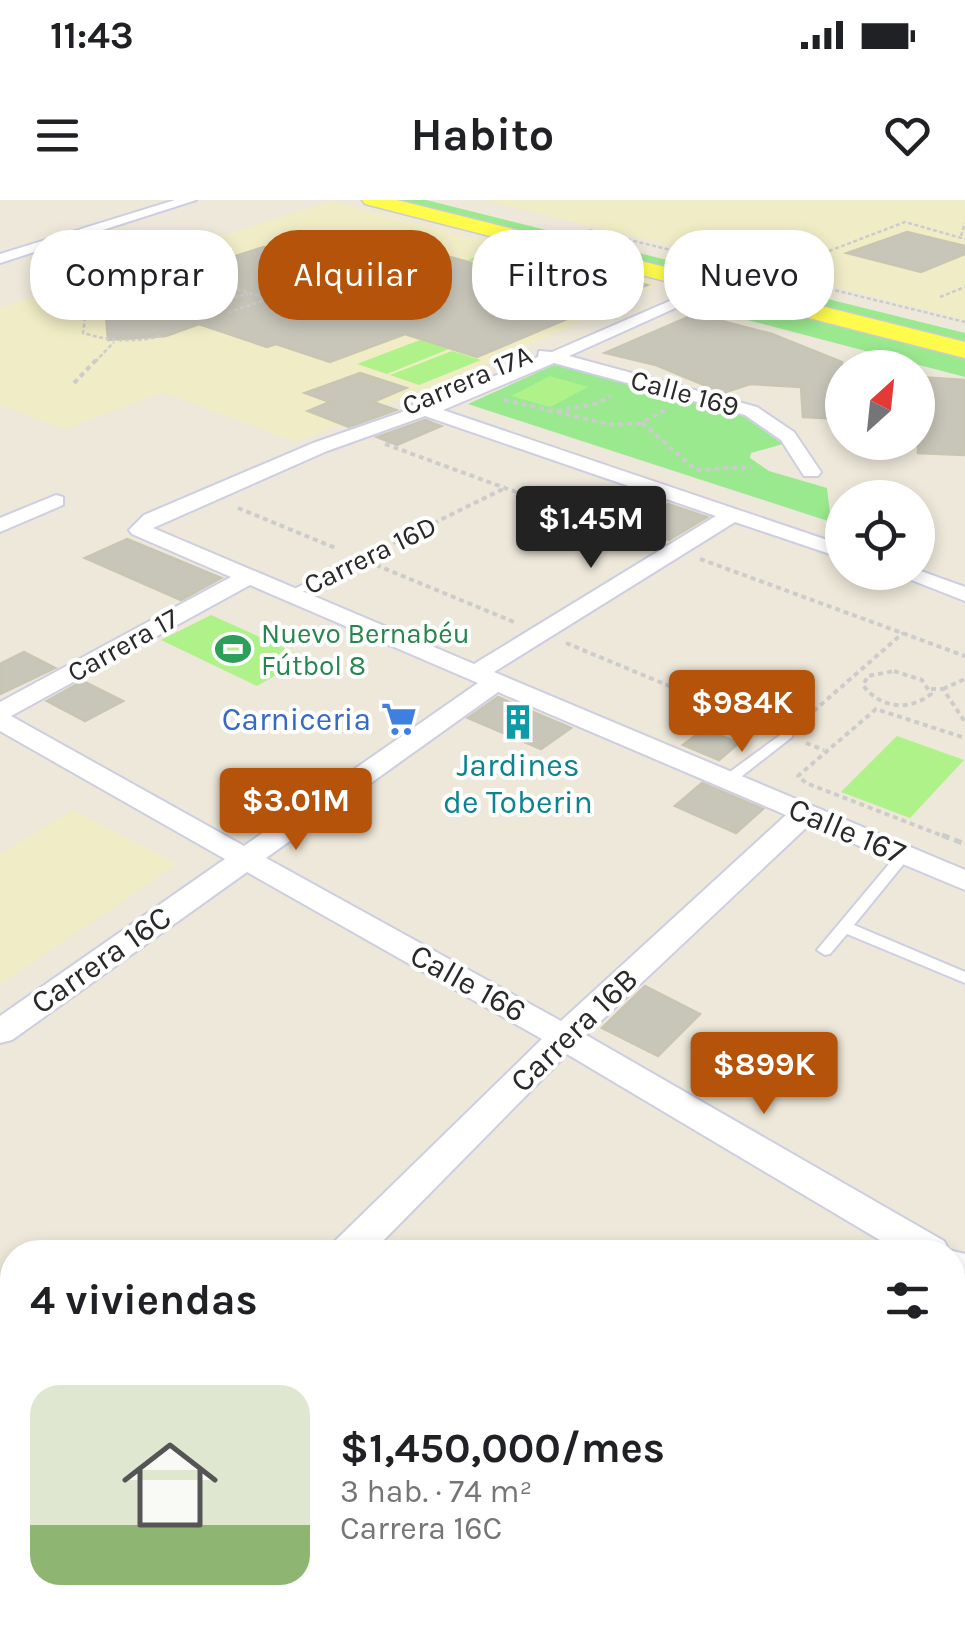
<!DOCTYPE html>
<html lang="es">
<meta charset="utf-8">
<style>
body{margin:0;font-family:Karla,sans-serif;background:#f2f2f2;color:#202124;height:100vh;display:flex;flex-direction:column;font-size:38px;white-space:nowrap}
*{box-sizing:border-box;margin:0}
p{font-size:32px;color:#757577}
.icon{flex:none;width:55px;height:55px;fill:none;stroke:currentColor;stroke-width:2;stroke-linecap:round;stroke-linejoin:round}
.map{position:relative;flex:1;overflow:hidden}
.panel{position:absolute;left:0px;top:1040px;width:965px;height:392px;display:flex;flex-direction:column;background:#fff;border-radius:40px 40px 0 0;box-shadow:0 5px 15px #0003}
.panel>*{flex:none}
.top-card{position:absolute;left:30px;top:30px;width:905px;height:90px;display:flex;gap:20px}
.needle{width:65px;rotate:27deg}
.controls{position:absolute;left:825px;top:150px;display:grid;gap:20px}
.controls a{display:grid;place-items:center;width:110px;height:110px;border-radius:50%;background:#fff;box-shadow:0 5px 15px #0003;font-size:50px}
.price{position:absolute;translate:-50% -85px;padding:0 22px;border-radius:10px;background:#b45309;color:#fff;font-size:32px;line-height:65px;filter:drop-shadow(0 2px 5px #0008)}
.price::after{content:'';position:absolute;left:50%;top:60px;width:30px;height:22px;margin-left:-15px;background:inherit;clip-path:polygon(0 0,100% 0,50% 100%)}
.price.current{background:#222;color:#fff}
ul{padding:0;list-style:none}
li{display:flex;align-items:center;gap:30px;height:250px;padding:0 30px}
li+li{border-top:2px solid #e0e0e0}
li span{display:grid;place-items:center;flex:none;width:280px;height:200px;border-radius:30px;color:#555}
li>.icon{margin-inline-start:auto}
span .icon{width:120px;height:120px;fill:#fffc;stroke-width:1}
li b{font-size:42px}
h2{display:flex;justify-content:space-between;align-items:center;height:120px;padding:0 30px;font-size:42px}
.pill{padding:0 35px;border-radius:40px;background:#fff;box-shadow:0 5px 15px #0003;font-size:35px;line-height:90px}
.pill.current{background:#b45309;color:#fff}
.status{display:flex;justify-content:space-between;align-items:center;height:70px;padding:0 50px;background:#fff;direction:ltr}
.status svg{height:28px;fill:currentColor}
header{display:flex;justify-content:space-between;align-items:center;height:130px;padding:0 30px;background:#fff;font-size:45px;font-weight:700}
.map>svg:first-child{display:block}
</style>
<div class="status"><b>11:43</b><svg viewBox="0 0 49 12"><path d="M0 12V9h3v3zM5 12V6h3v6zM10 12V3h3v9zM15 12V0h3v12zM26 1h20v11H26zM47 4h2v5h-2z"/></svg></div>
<header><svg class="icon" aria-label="menu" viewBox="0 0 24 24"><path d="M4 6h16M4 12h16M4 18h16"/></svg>Habito<svg class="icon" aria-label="heart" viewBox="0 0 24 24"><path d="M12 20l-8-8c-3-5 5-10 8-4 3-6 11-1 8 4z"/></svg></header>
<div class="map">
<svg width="965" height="1431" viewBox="0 0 965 1431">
<rect width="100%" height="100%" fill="#ede8d9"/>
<g fill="#f0ecc6">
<polygon points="483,0 965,0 965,120 732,60"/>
<polygon points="331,1 658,85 508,155 296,242 163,192 65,229 0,205 0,108"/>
<polygon points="73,610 177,664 0,785 0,654"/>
</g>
<g fill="#9ae98f">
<polygon points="381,0 426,0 707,70 690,77"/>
<polygon points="727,74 965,133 965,147 711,81"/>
<polygon points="714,94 729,95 965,155 965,177 690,105"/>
<polygon points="556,164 740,214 783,244 751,253 750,258 769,271 827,288 831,322 468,204"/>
</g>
<g fill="#aff28a">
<polygon points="497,49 548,63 520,73 468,60"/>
<polygon points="420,140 449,149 387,174 357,164"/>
<polygon points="452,151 481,160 419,185 390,175"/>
<polygon points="550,176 588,187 550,207 511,196"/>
<polygon points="211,415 306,458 257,486 161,440"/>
<polygon points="897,536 964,560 910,618 841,592"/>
</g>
<g fill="#c8c5b9" stroke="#c8c5b2" stroke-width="2.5">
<polygon points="907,32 965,46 965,54 921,72 847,53"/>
<polygon points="363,33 566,89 604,74 647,85 477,157 405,134 330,162 276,144 267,147 199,124 166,136 108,140 106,115 231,75 201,67 264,47 293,55"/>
<polygon points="695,114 772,134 842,162 842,219 803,217 801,187 750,184 723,193 656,165 605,153"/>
<polygon points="360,173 406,188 373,202 396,210 349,227 308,211 330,202 305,193"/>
<polygon points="918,177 965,180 965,255 918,253"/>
<polygon points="425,220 441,226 397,245 377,237"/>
<polygon points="668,304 707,317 669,340 629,326"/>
<polygon points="127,339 221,378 181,400 85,358"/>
<polygon points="24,452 55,468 0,494 0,464"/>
<polygon points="83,481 123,501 85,521 47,501"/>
<polygon points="498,497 571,528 541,549 468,518"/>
<polygon points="704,529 739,543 719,560 683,545"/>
<polygon points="702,583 763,609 736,633 675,606"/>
<polygon points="645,786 700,814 658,856 602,828"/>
</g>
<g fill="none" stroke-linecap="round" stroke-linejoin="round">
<defs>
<g id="lane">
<polygon points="361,356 365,357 365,361 292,397 284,397 282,395"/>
<polygon points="787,530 793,534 792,537 733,583 723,583 721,580 723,577"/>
<polygon points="904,651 911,655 854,725 965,772 965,783 847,734 830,754 825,755 817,750 899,652"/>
</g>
<g id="street">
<polygon points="175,0 196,0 0,63 0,54"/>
<path d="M709 84 722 87 569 156 757 207 794 232 821 272 818 276H804L781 240 745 215 554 163 443 210 842 345V358L735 322 494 472 965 670V690L809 625 586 835 944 1041 949 1050 965 1054V1088L952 1084V1052H900L567 854 372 1052H329L335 1041 542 839 247 672 12 840 0 843V816L225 659 0 531V502L231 377 132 334 129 330 144 315 313 243 411 209 413 204 451 195 538 157 539 151 552 152ZM425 216 716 316 474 464 153 328 327 251ZM250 385 478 483 244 646 11 516ZM498 492 786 615 561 821 266 658Z"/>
<polygon points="56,295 63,297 63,305 0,332 0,318"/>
<polygon points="918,370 965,387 965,401 891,372"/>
<polygon points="965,1108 965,1159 952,1163 952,1113"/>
<polygon points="952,1259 965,1264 965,1306 952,1301"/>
<polygon points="12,1365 12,1418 0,1423 0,1370"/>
<polygon points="767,1420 863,1420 867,1431 763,1431"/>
</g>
<polygon id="primary" points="362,0 397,0 965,142 965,158 365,4"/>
</defs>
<use href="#lane" stroke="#cecee3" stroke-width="4"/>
<use href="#street" stroke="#cecee3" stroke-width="4"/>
<use href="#primary" stroke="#ccc" stroke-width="3"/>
<g stroke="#ccc" stroke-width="2.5" stroke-dasharray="4 2.5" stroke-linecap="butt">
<polyline points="589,30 965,122"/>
<polyline points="961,36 965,23"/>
<polyline points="829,51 905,22 965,39"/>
<polyline points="940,97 965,87"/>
<polyline points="112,99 125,103"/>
<polyline points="187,100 221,85"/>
<polyline points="202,105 248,94"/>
<path d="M161 136C134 143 110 141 83 133L85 118 205 79 268 99 227 113"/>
<polyline points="95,162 114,142"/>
</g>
<g stroke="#ccc" stroke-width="4" stroke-dasharray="5 4" stroke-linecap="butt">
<polyline points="74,183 97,159"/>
<polyline points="504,200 613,225 640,223 665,210 663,206"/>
<polyline points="557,211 595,204 611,196"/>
<polyline points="642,223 696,270 751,267"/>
<polyline points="385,244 647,340"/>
<polyline points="238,308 338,349"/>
<polyline points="377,351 505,288"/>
<polyline points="700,359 965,456"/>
<polyline points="376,365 514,422"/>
<polyline points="566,443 768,527"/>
<path d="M894 471 922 480 931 494C909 512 879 508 863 485L868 476Z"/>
<polyline points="931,489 943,489 965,522"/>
<polyline points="943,489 965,479"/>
<polyline points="800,523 903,433"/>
<polyline points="806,543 824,550"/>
<polyline points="948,638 806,583 798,576 876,509 965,538"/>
</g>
<polyline stroke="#ccc" stroke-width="5" stroke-dasharray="8 5" stroke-linecap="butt" points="942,635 965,644"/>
<use href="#lane" fill="#fff" fill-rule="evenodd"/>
<use href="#street" fill="#fff" fill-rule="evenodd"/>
<use href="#primary" fill="#fefb4d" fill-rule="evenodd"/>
</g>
<defs>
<symbol id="stadium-bare" viewBox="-9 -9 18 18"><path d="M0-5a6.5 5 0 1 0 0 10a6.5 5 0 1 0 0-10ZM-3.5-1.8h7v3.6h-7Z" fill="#2e9e5b" stroke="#fff" stroke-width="2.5" paint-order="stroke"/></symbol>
<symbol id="supermarket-bare" viewBox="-9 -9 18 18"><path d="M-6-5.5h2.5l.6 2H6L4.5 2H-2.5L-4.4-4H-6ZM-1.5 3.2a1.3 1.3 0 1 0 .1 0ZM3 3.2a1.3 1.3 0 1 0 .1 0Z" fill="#3f7fe0" stroke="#fff" stroke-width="2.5" paint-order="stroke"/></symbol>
<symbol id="building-bare" viewBox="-9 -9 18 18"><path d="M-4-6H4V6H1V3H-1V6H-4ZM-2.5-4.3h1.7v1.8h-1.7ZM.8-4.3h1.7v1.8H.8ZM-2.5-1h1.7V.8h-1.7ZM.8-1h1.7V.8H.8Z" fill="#0f9aa8" stroke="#fff" stroke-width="2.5" paint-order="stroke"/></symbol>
</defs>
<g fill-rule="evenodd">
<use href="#stadium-bare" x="208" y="424" width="50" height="50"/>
<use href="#supermarket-bare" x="374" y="494" width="50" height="50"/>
<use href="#building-bare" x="493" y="497" width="50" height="50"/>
</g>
<g text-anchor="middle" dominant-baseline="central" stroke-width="8" stroke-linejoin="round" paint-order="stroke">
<g font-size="28" fill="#292929" stroke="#fff">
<text transform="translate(467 180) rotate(-23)">Carrera 17A</text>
<text transform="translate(685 193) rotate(15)">Calle 169</text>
<text transform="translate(370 355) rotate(-26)">Carrera 16D</text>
<text transform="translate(123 445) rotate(-29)">Carrera 17</text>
</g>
<g font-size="28" fill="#27864d" stroke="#fff" text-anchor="start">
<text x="261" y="433">Nuevo Bernabéu<tspan x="261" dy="32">Fútbol 8</tspan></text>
</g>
<g font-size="32" fill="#366cbe" stroke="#fff" text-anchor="end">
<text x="371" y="519">Carniceria</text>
</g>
<g font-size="32" fill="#0d838f" stroke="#fff">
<text x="518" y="565">Jardines<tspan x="518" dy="37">de Toberin</tspan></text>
</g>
<g font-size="32" fill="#292929" stroke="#fff">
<text transform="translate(847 631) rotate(23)">Calle 167</text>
<text transform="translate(101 760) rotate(-35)">Carrera 16C</text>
<text transform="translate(468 783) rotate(29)">Calle 166</text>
<text transform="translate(574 830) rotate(-44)">Carrera 16B</text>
</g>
</g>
</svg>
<div class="controls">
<a><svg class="needle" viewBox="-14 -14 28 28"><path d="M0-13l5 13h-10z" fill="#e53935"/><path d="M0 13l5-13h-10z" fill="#757577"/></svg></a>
<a><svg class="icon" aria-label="locate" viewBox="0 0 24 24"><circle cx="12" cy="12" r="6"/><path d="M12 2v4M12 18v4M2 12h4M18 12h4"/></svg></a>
</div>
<b class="price current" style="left:591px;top:371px">$1.45M</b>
<b class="price" style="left:742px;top:555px">$984K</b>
<b class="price" style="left:296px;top:653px">$3.01M</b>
<b class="price" style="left:764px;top:917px">$899K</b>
<div class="top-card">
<a class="pill">Comprar</a>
<a class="pill current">Alquilar</a>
<a class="pill">Filtros</a>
<a class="pill">Nuevo</a>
</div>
<section class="panel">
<h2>4 viviendas<svg class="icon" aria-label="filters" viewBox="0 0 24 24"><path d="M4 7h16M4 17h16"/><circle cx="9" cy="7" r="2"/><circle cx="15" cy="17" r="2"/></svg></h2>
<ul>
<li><span style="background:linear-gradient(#dfe7d0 70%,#8fb573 0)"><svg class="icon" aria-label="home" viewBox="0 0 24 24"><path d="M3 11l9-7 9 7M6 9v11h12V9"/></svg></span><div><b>$1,450,000/mes</b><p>3 hab. · 74 m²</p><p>Carrera 16C</p></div></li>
</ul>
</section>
</div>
